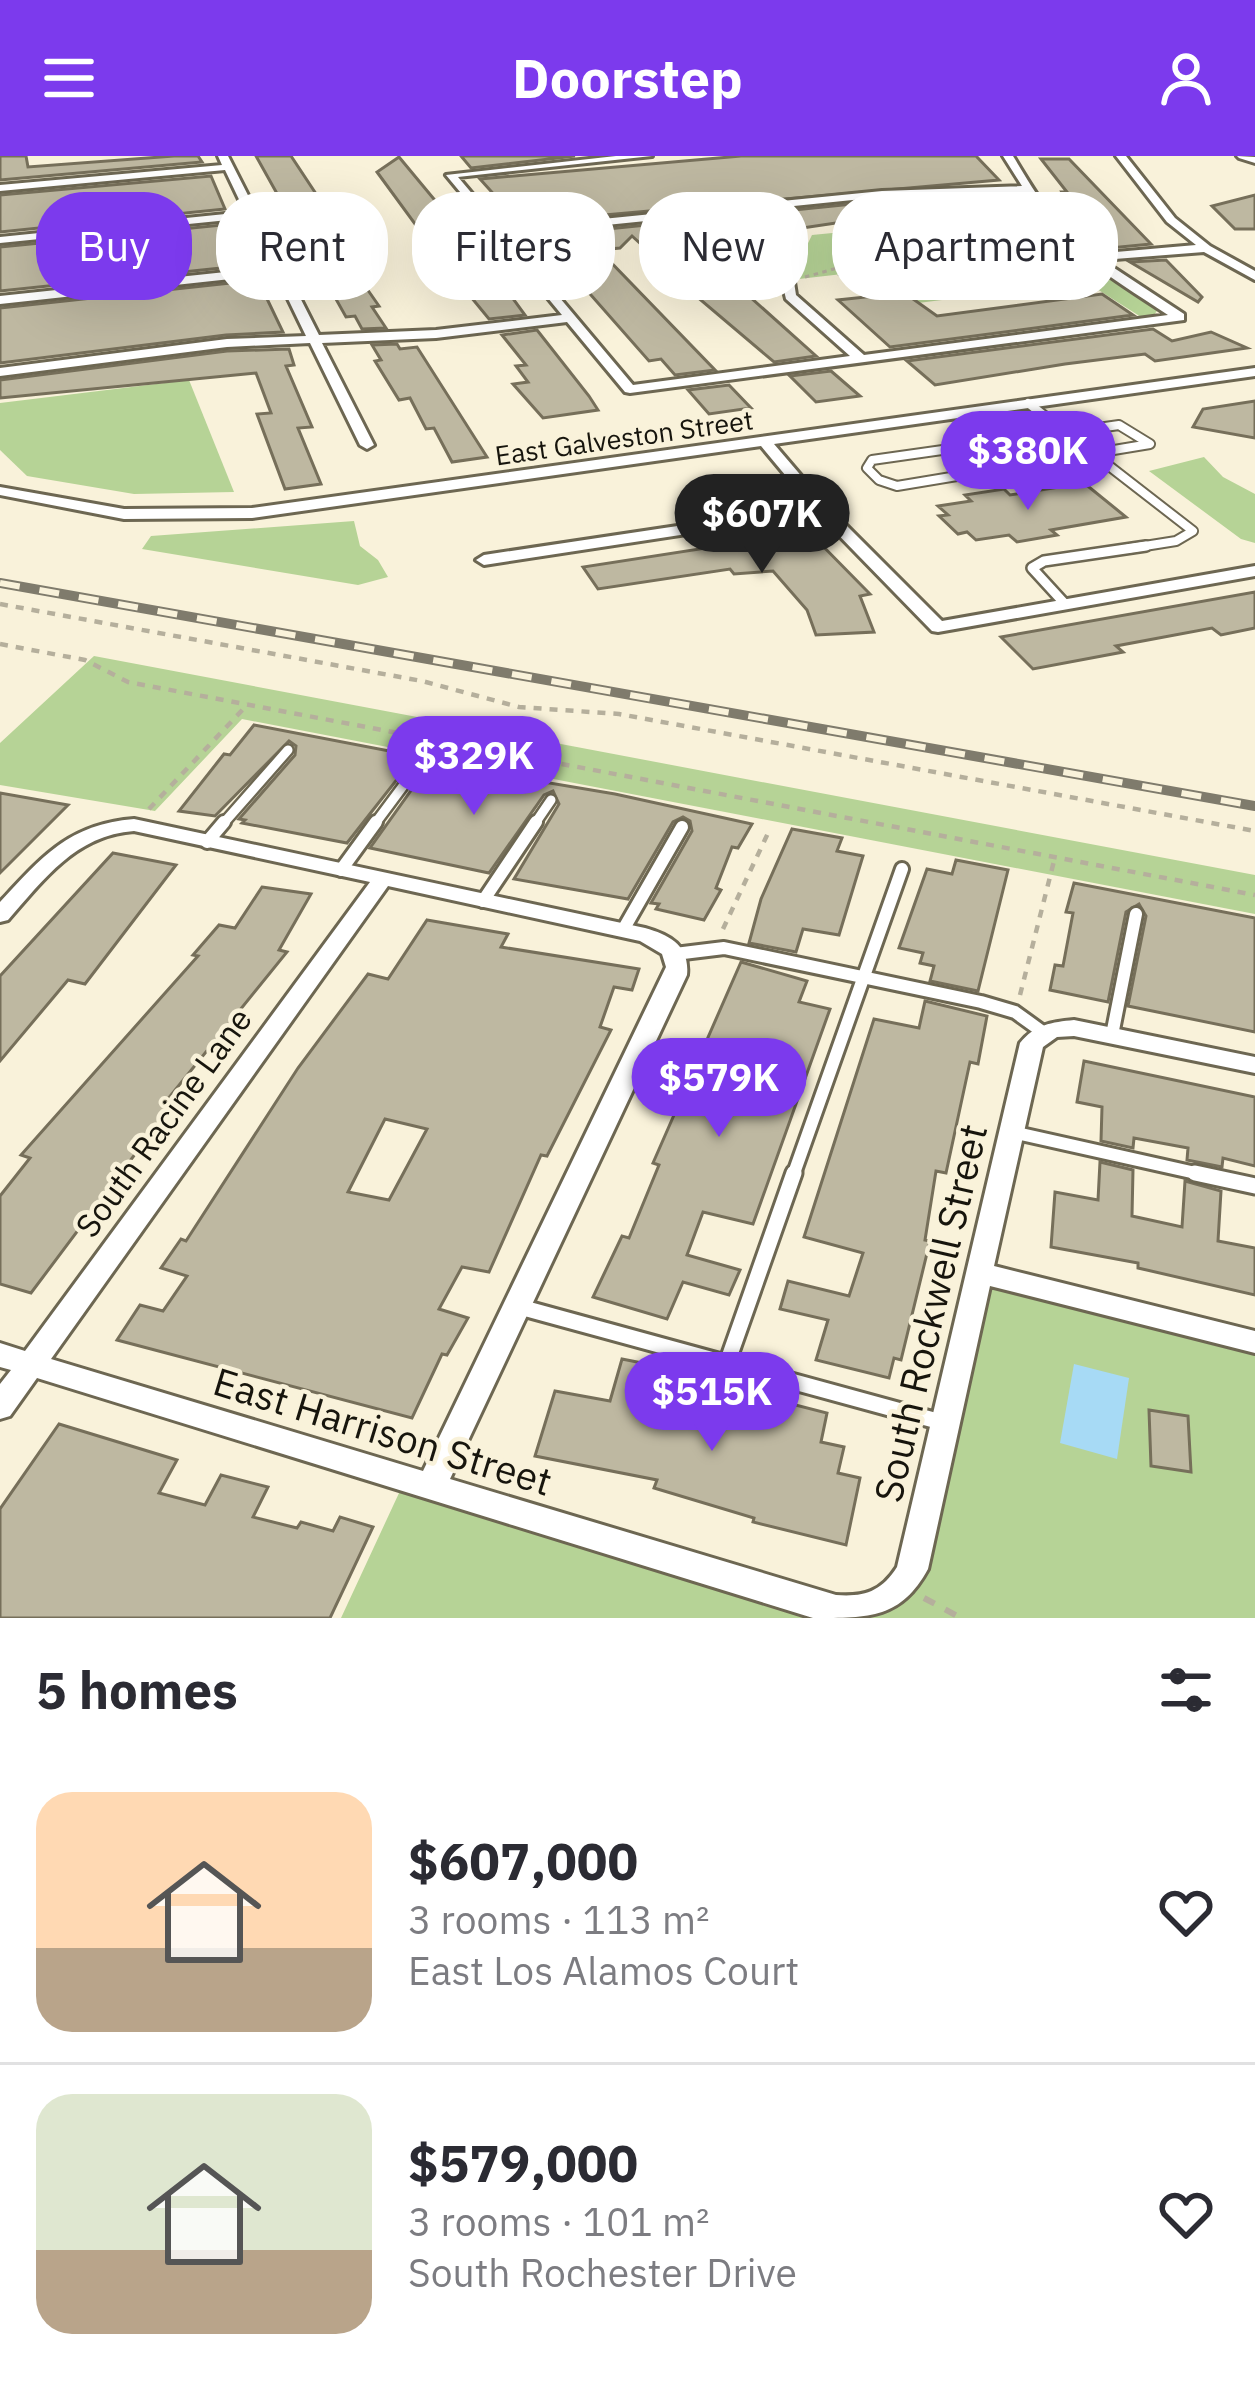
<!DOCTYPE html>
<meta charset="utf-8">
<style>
body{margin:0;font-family:"IBM Plex Sans",sans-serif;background:#f7f7f7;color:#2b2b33;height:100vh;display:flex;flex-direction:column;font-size:45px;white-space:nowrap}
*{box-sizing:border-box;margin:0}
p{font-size:39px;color:#7c7c81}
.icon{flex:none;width:66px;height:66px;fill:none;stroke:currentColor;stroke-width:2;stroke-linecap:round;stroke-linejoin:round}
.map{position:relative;height:1462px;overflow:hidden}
.panel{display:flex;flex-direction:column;background:#fff;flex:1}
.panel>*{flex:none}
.hud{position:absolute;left:36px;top:36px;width:1185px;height:108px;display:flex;gap:24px}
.price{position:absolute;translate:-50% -102px;padding:0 27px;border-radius:42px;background:#7c3aed;color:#fff;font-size:39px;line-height:78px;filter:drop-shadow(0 3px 6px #0008)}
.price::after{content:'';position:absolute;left:50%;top:72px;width:36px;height:27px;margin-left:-18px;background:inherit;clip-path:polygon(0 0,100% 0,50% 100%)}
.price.active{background:#222;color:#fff}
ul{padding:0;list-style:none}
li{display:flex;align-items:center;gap:36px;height:300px;padding:0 36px}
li+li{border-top:3px solid #e1e1e2}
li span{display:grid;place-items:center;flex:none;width:336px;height:240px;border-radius:36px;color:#555}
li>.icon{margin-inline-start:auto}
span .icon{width:144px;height:144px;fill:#fffc;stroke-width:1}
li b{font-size:51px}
h2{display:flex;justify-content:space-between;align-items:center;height:144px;padding:0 36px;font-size:51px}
.chip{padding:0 42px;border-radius:48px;background:#fff;box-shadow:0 12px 48px #0002;font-size:42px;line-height:108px}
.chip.active{background:#7c3aed;color:#fff}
header{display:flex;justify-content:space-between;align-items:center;height:156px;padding:0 36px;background:#7c3aed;color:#fff;font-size:54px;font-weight:800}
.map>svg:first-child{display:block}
</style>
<header><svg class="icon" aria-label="menu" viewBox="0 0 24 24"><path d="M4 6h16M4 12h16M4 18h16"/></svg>Doorstep<svg class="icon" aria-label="person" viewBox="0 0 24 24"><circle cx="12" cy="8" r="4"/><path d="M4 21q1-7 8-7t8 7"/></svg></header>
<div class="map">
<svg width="1255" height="1462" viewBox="0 0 1255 1462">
<rect width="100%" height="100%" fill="#f9f2da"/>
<g fill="#b6d396">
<polygon points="1037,63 1075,100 1159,152 1154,159 1141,161 1086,126 918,147 902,134 930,130 904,111 790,124 812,79 955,65"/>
<polygon points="189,224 234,336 134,338 27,320 0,294 0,247"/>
<polygon points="1204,301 1223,321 1255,338 1255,387 1241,383 1149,315"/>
<polygon points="354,365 360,390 378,404 388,421 358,429 142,393 151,380"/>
<polygon points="94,500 1255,719 1255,758 242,563 155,655 0,629 0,587"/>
<polygon points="979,1117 1255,1186 1255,1462 341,1462 406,1322 836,1454 892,1442"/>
</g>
<polygon fill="#a7daf5" points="1074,1208 1129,1222 1117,1303 1060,1287"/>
<g fill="#beb8a1" stroke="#766f5a" stroke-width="3" fill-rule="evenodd">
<polygon points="0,0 26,0 28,11 174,0 198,0 202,6 0,24"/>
<polygon points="256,0 291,0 332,62 326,62 358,109 351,110 379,150 372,151 386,172 362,173 355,160 346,161"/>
<polygon points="461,0 575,0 471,12"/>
<polygon points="741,0 976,0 999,24 526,66 516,63 480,23"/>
<polygon points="399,1 487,107 525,159 489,163 448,113 377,16"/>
<polygon points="1041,3 1069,3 1151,88 1110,92 1084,68 1062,36 1067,36"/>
<polygon points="211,20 225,53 0,76 0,39"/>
<polygon points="1255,39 1255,73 1235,73 1212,50"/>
<polygon points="986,42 998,53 856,64 756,79 790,105 720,114 816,200 774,206 696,140 701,116 694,117 701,84 643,90 632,80 620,92 599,94 715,214 675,219 661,203 649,205 539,80 882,45"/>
<polygon points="232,68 253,106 250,109 0,135 0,91"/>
<polygon points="1166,104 1202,141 1198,146 1130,106"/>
<polygon points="875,116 937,160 1102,138 1133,159 890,191 838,144 866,141 841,120"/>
<polygon points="258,124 283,176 226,179 0,207 0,152"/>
<polygon points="1153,173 1172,185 1211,176 1247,192 1155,205 1145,198 1065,208 935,229 907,205"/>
<polygon points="537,174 589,240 598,254 543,262 513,228 528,226 516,210 526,209 502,179"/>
<polygon points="397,188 400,193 417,191 487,301 452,306 434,272 426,273 410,242 399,244 375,205 381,204 372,189"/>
<polygon points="289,193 294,209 286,210 312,271 298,272 321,328 285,333 257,258 271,257 256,217 0,242 0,224 227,195"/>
<polygon points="831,215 860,240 816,246 790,220"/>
<polygon points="729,229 751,252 709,258 688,234"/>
<polygon points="1255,245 1255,282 1193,271 1203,253"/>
<polygon points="1084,327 1126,361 1051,374 1057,379 1017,386 1009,379 976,384 967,376 958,378 939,360 948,359 938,350 971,345 965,339 1004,333 1010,339"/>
<polygon points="809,376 870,438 860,440 874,476 816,479 807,454 773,415 734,418 730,413 598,433 583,411"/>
<polygon points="1255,436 1255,472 1221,479 1212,472 1116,490 1123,496 1033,513 1001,481"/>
<polygon points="254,569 405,598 402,602 615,638 752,668 738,692 732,691 716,732 721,734 704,764 656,753 659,748 651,747 692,675 690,665 683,661 673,666 628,743 514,723 559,648 553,635 544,639 489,717 370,692 417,626 411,613 402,617 347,687 242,667 245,664 239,663 295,599 296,590 289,585 215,660 179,655 224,598 230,599"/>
<polygon points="0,637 68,649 0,717"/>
<polygon points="792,673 842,682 837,695 863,700 839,779 803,773 796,796 749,787 761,743"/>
<polygon points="113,697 176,709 85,828 68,824 0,905 0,820"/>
<polygon points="956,704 1008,714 978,835 930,825 934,810 920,807 923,797 899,792 927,713 952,718"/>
<polygon points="1074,727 1255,762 1255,876 1128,850 1146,760 1139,748 1126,756 1108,846 1050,834 1055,809 1063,810 1073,757 1066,756"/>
<polygon points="262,731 311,738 279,794 287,796 167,944 172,945 151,977 31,1137 0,1128 0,1040 30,1002 21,999 198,800 193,799 219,769 235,772"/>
<path d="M427 764 508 778 501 791 639 813 632 834 614 831 600 871 611 874 547 1000 541 999 489 1116 462 1111 439 1153 468 1162 447 1199 442 1198 412 1262 117 1184 140 1149 163 1155 187 1120 161 1112 181 1083 186 1085 298 912 368 818 388 823ZM385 963 427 973 389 1044 348 1036Z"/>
<polygon points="741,806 807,825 799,846 830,853 753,1068 703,1056 687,1099 740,1114 729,1139 683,1126 667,1163 593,1141 622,1080 629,1082 659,1009 653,1007"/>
<polygon points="925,845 987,860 978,908 970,906 946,1017 936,1015 925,1084 930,1085 901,1204 894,1202 889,1222 816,1204 828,1164 780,1153 788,1125 849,1140 863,1097 804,1081 874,863 919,872"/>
<polygon points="1084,905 1255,941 1255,1010 1223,1002 1222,1011 1187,1004 1188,992 1134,982 1133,992 1101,985 1102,951 1077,946"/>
<polygon points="1100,1006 1133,1014 1132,1060 1182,1071 1185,1025 1221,1035 1218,1085 1255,1092 1255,1139 1138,1112 1138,1107 1051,1091 1055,1036 1098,1044"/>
<polygon points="622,1203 657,1210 647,1246 723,1269 737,1234 827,1257 821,1286 844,1291 838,1317 860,1322 846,1389 753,1366 754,1362 654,1332 657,1324 535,1300 555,1235 610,1245"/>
<polygon points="1149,1254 1188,1260 1191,1316 1151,1310"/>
<polygon points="59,1268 177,1304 159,1337 205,1349 221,1319 268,1331 253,1361 297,1372 301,1366 333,1375 340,1361 373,1371 330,1462 0,1462 0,1353"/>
</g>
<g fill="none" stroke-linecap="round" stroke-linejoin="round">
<defs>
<g id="lane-far3">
<polyline points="1028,247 1193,375 1176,385 1126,393"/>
<polygon points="1119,269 1150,288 897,330 879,324 867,312 872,304"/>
</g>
<g id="lane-far2">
<polyline points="1065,448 1032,412 1044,405 1146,390"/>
<polyline points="222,669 288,594"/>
<polyline points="374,669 409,622"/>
<polyline points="534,669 551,644"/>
</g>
<g id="lane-far1">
<polyline points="207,686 224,666"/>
<polyline points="341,714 376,666"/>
<polyline points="483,745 536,666"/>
<polyline points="623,774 682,671"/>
<polyline points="675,798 724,792 981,846 1015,856 1044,877"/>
<polyline points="1112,879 1136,758"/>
<polyline points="1012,976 1209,1020"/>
<polyline points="793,1020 902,713"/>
</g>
<g id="lane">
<polyline points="1195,1017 1255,1030"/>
<polyline points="520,1151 941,1266"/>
<polyline points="727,1207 794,1017"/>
</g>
<g id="street">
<path d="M218 0H228L319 179 436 174 562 159 446 19 616 0H652L458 21 502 73 882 35 1022 30 1003 0H1013C1035 36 1056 74 1093 98L1196 89 1167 66 1116 0H1126L1175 62 1210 90 1255 115V124L1204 96 1102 104 1184 158V164L630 237 625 236 567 166 436 182 322 187 374 289 367 293 360 289 310 187 227 191 0 220V212L227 183 306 180 276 118 0 148V140L273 111 248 62 0 87V81L245 56 225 14 0 35V29L222 9ZM1025 36C1060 93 1114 123 1168 159L864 199 796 139 794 126 788 122 782 126 786 143 850 200 633 229 507 79 882 41Z"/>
<polygon points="1237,0 1255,1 1255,7 1239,2"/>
<polygon points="1255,212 1255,220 774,288 827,350 942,465 1255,410 1255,420 938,476 932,475 818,358 484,409 476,404 484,399 811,350 761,290 252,362 124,363 0,339 0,331 124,353 252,352"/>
<path d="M134 663 645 772C670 779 690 790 687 819L450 1323 836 1439C864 1441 881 1436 897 1411L1020 887C1034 869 1052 866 1074 864L1255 901V917L1074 880 1057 881 1043 891 994 1110 1255 1175V1197L990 1130 928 1413C901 1462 871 1462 813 1462L37 1222 10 1260 0 1263V1228L11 1214 0 1211V1187L25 1195 370 726 134 675C76 679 44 723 8 764L0 766V746C42 701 69 668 134 663ZM388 730 640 785 662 798 666 811 423 1315 51 1203Z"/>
</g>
</defs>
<use href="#lane-far3" stroke="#6d6752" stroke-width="12"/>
<use href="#lane-far2" stroke="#6d6752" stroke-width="14"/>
<use href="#lane-far1" stroke="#6d6752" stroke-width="18"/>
<use href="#lane" stroke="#6d6752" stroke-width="21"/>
<use href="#street" stroke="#6d6752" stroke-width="6"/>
<path stroke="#b5af9c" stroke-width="3" stroke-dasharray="4.5 4.5" stroke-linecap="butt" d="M805 121 859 106 860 91C918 69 989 75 1048 90"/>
<g stroke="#b5af9c" stroke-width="4.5" stroke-dasharray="8 8" stroke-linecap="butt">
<polyline points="0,448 422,525 519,551 619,558 1255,675"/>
<polyline points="0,488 85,504 128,526 1255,739"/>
<polyline points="149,653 248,548"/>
<polyline points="723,773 769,675"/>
<polyline points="1020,839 1055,701"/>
</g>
<polyline stroke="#b5af9c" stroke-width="6" stroke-dasharray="12 12" stroke-linecap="butt" points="924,1442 961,1462"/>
<use href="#lane-far3" stroke="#fff" stroke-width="8"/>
<use href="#lane-far2" stroke="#fff" stroke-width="9"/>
<use href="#lane-far1" stroke="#fff" stroke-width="12"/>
<use href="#lane" stroke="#fff" stroke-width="15"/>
<use href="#street" fill="#fff" fill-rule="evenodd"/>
<defs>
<polyline id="rail" points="0,427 1255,650"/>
</defs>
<use href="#rail" stroke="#7f7b6c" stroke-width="10"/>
<use href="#rail" stroke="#f9f2da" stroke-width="6" stroke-dasharray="20" stroke-linecap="butt"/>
</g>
<g text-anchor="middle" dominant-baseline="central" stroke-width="9" stroke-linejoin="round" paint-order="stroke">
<g font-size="27" fill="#17150d" stroke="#f9f2da">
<text transform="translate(624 281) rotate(-8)">East Galveston Street</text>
</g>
<g font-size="33" fill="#17150d" stroke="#f9f2da">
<text transform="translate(163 966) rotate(-54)">South Racine Lane</text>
</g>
<g font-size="39" fill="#17150d" stroke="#f9f2da">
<text transform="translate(930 1157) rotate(-77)">South Rockwell Street</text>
<text transform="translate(383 1275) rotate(17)">East Harrison Street</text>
</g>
</g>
</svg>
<b class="price" style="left:1028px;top:357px">$380K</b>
<b class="price active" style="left:762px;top:420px">$607K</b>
<b class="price" style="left:474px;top:662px">$329K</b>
<b class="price" style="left:719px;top:984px">$579K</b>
<b class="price" style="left:712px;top:1298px">$515K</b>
<div class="hud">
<a class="chip active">Buy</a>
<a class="chip">Rent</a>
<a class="chip">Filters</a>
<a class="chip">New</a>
<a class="chip">Apartment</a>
</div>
</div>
<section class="panel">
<h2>5 homes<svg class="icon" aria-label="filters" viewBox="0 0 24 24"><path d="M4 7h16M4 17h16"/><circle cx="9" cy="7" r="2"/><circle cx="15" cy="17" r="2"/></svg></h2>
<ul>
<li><span style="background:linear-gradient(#ffd9b3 65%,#b9a48a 0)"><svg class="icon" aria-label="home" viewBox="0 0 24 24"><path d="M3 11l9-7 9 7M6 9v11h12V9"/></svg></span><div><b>$607,000</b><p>3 rooms · 113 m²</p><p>East Los Alamos Court</p></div><svg class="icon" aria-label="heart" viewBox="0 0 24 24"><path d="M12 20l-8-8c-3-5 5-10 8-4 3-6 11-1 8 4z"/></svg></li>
<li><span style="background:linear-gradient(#dfe7d0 65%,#b9a48a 0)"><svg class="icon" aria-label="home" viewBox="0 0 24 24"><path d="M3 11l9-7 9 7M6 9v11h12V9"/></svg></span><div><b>$579,000</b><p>3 rooms · 101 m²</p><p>South Rochester Drive</p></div><svg class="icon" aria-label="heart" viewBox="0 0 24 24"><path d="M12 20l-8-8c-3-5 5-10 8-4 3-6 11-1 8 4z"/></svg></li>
</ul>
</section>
